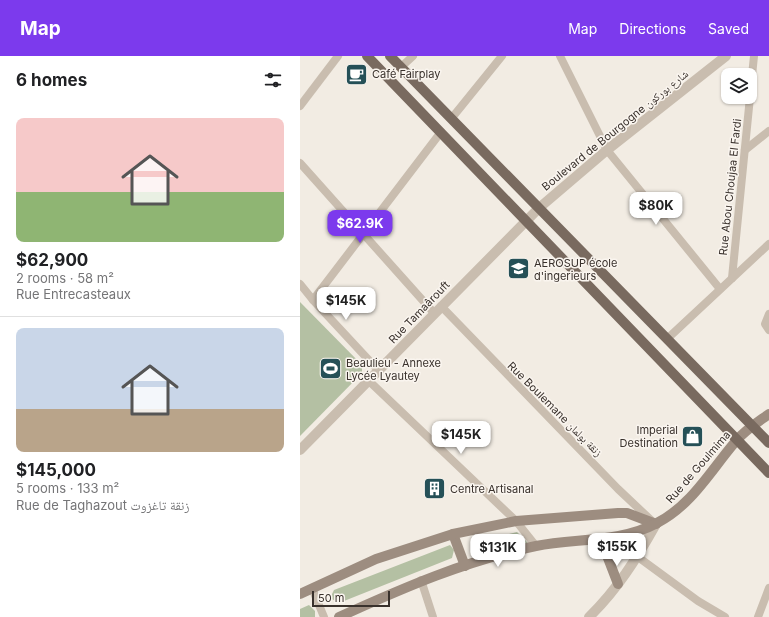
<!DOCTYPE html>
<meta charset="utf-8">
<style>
body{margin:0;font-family:Inter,"Noto Naskh Arabic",sans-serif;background:#f6f6f6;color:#202124;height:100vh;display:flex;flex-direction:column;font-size:15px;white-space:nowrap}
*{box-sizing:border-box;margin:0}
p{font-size:13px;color:#757577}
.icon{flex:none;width:22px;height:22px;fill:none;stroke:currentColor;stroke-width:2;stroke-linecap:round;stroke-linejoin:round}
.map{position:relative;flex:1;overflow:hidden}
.panel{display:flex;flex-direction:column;background:#fff;width:300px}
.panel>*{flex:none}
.buttons{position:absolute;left:421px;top:12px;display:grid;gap:8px}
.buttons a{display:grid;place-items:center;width:36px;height:36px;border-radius:8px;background:#fff;box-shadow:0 1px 3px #0004;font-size:20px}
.scale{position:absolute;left:12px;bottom:10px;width:78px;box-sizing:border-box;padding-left:4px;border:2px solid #39312c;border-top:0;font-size:11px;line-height:14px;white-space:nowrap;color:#39312c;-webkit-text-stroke:3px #faf5ef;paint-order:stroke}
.price{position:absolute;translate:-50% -34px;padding:0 9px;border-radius:8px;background:#fff;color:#222;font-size:13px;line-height:26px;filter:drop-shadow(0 1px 2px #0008)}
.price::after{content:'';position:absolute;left:50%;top:24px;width:12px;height:9px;margin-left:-6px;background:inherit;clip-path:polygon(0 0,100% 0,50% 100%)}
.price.selected{background:#7c3aed;color:#fff}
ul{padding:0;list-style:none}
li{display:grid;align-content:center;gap:8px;height:212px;padding:0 16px}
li+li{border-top:1px solid #e0e0e0}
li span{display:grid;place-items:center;height:124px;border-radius:8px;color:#555}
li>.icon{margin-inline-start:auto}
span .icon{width:72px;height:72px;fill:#fffc;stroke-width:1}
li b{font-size:17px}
h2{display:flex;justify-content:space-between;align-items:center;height:48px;padding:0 16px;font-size:17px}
header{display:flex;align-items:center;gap:24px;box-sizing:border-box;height:56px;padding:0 20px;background:#7c3aed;color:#fff}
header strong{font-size:19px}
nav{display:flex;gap:22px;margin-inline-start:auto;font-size:14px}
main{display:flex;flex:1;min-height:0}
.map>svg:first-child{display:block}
</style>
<header>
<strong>Map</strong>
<nav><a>Map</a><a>Directions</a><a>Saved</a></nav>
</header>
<main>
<section class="panel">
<h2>6 homes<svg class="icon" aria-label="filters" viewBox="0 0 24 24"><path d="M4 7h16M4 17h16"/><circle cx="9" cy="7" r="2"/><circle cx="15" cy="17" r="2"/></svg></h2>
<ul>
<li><span style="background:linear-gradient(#f6c9c9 60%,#8fb573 0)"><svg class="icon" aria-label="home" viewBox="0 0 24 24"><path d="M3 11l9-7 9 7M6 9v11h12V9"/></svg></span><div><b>$62,900</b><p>2 rooms · 58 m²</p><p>Rue Entrecasteaux</p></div></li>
<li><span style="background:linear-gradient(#c9d6e8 65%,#b9a48a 0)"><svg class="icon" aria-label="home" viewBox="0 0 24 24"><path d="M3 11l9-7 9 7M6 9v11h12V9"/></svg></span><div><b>$145,000</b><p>5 rooms · 133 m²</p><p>Rue de Taghazout زنقة تاغزوت</p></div></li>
</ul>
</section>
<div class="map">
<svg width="469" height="561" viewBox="0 0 469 561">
<rect width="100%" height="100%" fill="#f2ece3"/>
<g fill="#b4c0a3">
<polygon points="0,246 62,309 62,317 0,380"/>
<polygon points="217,476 228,487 174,497 171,487"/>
<polygon points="150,489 154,494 152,502 39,547 30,542 34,534"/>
<polygon points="9,549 15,555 15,561 0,561 0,553"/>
</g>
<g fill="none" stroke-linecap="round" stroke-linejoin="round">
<g stroke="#c9bdaf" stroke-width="8">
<polyline points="260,0 307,94 420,233"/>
<polyline points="101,11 113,0"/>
<polyline points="450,39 454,0"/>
<polyline points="0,50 38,0"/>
<polyline points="151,63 202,0"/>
<polyline points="445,94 469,75"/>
<polyline points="0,107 134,257"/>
<polyline points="432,222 450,41"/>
<polyline points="0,228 13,244 78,314"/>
<polyline points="13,244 141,76"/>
<polyline points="141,250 318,433 353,466"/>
<polyline points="469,258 465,268 469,274"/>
<polyline points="367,283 469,188"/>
<polyline points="69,325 216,465 236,490"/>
<polyline points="338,501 398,545 425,561"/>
<polyline points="121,524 133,561"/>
<polyline points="12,532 24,561"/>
<polyline points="458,561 469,532"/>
</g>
<g stroke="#c9bdaf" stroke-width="10">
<polyline points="0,394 239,152 307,94 426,0"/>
<path d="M289 561C317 534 337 502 356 468"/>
</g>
<g stroke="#9d8d80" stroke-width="10">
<polyline points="153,478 165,510"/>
<polyline points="304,482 306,497 318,528"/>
<polyline points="0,538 76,503 153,478 216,465 318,457 327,457 356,468"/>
<path d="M39 561C103 532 167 504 236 490 276 482 320 487 357 467 392 449 411 414 436 385 445 374 458 366 469 358"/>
</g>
<g stroke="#796a5f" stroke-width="10">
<polyline points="67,0 469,417"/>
<polyline points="90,0 469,387"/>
</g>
</g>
<defs>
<symbol id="cafe-square" viewBox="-11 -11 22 22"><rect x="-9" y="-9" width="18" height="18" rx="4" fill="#255057" stroke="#faf5ef"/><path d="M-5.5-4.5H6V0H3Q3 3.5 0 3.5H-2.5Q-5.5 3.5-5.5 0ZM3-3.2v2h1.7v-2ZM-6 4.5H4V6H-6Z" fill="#fff"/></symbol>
<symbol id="school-square" viewBox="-11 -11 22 22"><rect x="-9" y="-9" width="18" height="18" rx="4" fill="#255057" stroke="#faf5ef"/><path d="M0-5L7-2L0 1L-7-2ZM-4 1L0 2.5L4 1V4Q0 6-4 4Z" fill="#fff"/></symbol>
<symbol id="stadium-square" viewBox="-11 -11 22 22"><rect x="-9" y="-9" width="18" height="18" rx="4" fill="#255057" stroke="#faf5ef"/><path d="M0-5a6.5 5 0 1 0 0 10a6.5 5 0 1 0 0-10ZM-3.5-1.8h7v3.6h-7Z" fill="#fff"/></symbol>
<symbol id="shop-square" viewBox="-11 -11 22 22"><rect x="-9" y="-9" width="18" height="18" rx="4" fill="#255057" stroke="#faf5ef"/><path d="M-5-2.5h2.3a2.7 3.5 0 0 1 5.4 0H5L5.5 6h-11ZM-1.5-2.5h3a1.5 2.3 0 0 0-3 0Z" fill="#fff"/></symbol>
<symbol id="building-square" viewBox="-11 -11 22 22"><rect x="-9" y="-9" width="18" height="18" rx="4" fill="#255057" stroke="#faf5ef"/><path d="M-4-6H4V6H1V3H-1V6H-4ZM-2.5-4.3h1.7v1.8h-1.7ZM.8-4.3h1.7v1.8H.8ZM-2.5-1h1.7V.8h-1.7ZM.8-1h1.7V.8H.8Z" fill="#fff"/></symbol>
</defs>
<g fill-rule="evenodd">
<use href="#cafe-square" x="44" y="6" width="25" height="25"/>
<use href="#school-square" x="206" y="200" width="25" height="25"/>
<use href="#stadium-square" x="18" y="300" width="25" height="25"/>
<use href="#shop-square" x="380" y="368" width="25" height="25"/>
<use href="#building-square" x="122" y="420" width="25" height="25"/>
</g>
<g text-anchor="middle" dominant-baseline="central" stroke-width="3" stroke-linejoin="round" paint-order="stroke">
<g font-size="11" fill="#39312c" stroke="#faf5ef" text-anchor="start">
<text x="72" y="18">Café Fairplay</text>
<text x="234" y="207">AEROSUP école<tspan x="234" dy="13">d'ingerieurs</tspan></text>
<text x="46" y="307">Beaulieu - Annexe<tspan x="46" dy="13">Lycée Lyautey</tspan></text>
<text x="378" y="374" text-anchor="end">Imperial<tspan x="378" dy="13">Destination</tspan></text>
<text x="150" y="433">Centre Artisanal</text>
</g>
<g font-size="11" fill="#39312c" stroke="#faf5ef">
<text transform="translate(315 74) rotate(-39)">Boulevard de Bourgogne شارع بوركون</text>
<text transform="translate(430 131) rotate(-84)">Rue Abou Choujaa El Fardi</text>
<text transform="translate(119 256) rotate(-46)">Rue Tamaârouft</text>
<text transform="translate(255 353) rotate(45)">Rue Boulemane زنقة بولمان</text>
<text transform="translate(398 411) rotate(-49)">Rue de Goulmima</text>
</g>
</g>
</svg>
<div class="buttons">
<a><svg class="icon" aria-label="layers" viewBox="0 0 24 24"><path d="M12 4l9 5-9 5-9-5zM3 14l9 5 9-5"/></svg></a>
</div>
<div class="scale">50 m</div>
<b class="price" style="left:356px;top:170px">$80K</b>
<b class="price selected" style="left:60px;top:188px">$62.9K</b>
<b class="price" style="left:46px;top:265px">$145K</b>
<b class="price" style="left:161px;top:399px">$145K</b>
<b class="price" style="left:317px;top:511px">$155K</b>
<b class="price" style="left:198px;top:512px">$131K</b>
</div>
</main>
